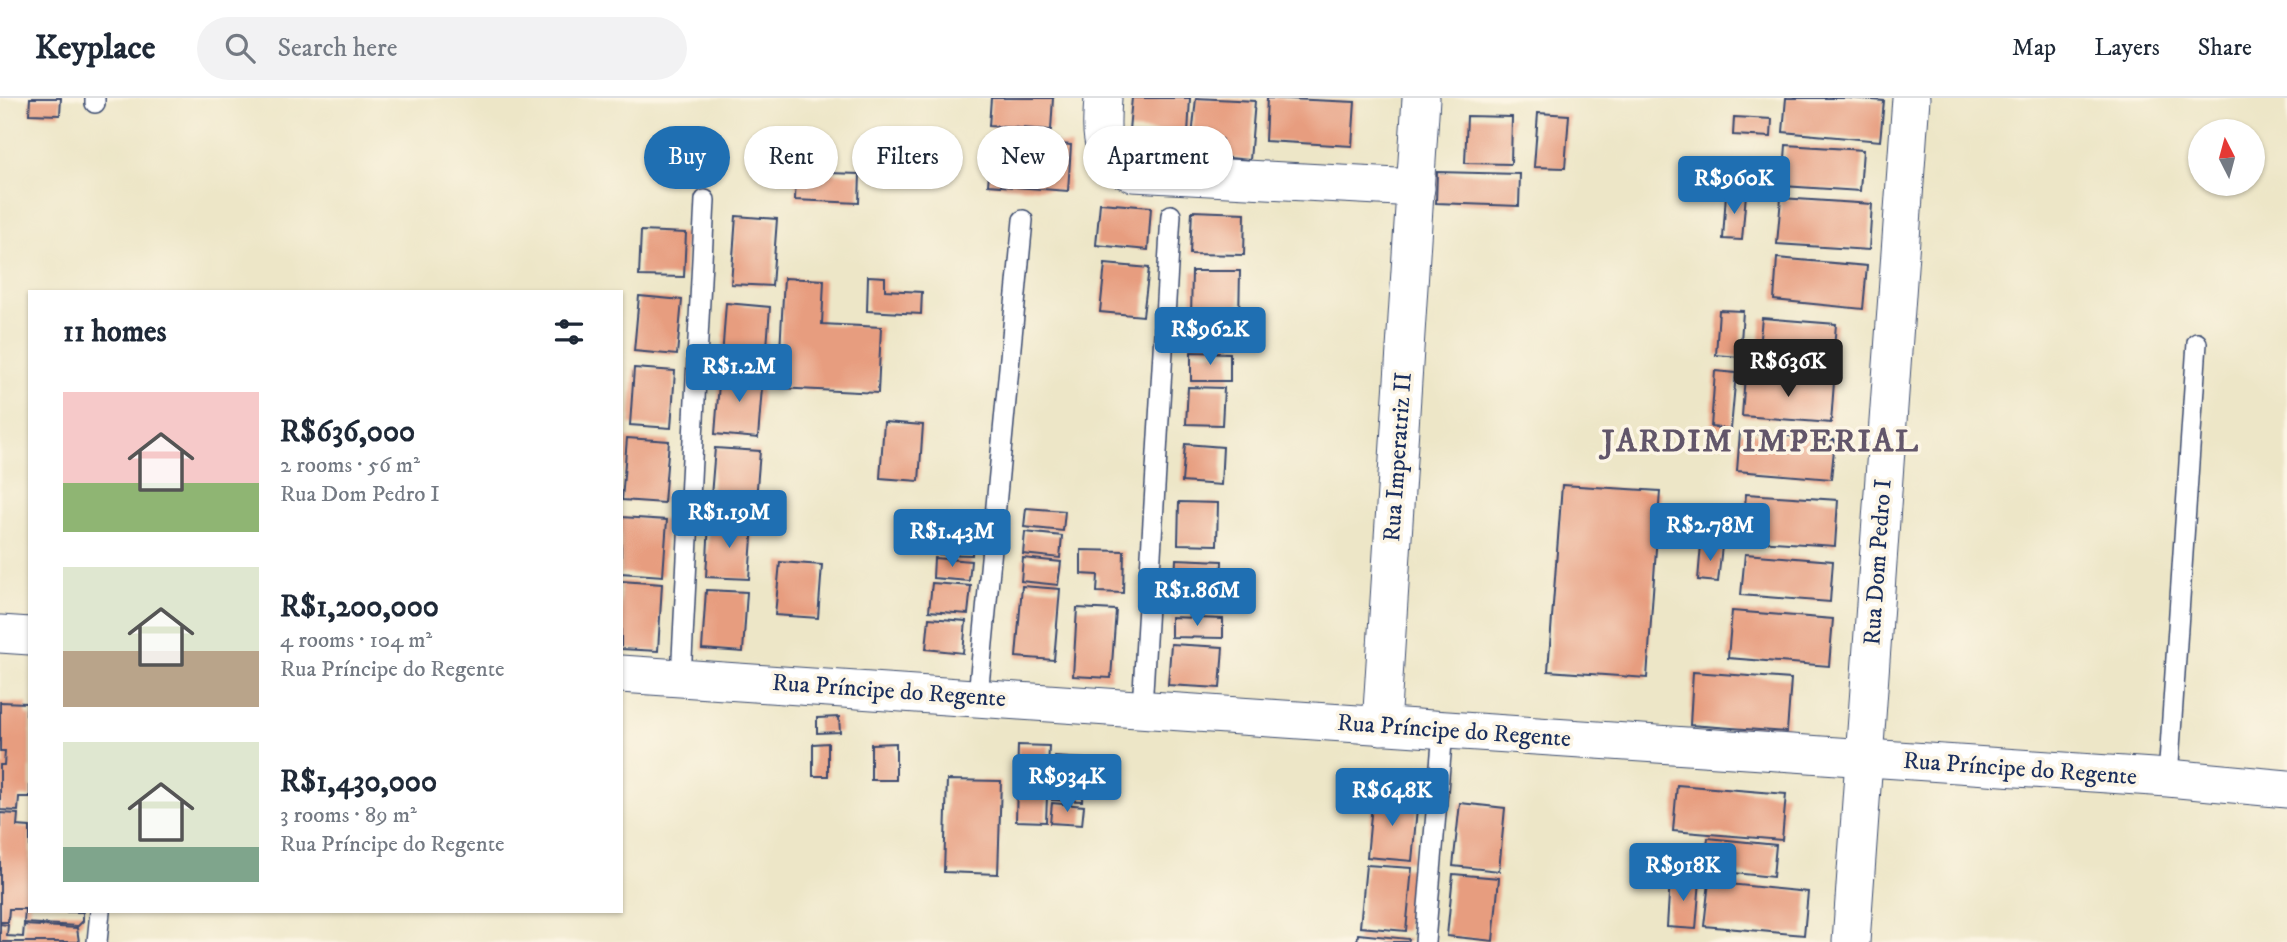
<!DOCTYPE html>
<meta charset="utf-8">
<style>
body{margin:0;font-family:"IM FELL DW Pica",serif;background:#f2f2f3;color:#1f2937;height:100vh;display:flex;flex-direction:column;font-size:26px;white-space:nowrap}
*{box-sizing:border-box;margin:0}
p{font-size:23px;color:#747a83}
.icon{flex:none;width:38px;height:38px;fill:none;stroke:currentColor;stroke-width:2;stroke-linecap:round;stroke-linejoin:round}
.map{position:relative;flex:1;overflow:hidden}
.drawer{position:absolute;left:28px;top:192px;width:595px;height:623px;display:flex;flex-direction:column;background:#fff;border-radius:0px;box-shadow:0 2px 5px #0004}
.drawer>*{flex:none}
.hud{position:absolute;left:644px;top:28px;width:665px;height:63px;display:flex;gap:14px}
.needle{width:46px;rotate:354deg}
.tools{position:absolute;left:2188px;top:21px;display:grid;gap:14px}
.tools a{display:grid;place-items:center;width:77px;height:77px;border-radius:50%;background:#fff;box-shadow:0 2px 5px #0004;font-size:35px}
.price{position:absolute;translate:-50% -60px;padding:0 16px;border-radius:7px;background:#1f6fb2;color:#fff;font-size:23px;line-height:46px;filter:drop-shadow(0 2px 4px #0008)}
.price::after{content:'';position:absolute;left:50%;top:42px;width:21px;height:16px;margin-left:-10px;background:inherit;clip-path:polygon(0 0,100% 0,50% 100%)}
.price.on{background:#222;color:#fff}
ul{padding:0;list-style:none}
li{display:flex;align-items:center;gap:21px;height:175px;padding:0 35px}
li span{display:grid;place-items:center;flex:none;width:196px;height:140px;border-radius:0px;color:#555}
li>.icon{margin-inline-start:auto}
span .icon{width:84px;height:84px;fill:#fffc;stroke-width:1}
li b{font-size:30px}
h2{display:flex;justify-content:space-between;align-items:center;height:84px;padding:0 35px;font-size:30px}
.tag{padding:0 24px;border-radius:32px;background:#fff;box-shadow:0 2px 5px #0004;font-size:24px;line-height:63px}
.tag.on{background:#1f6fb2;color:#fff}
header{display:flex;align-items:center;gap:42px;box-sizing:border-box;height:98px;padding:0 35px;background:#fff;border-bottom:2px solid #e0e1e3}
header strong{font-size:33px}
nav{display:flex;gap:38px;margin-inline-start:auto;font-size:24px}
.search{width:490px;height:63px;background:#f2f2f3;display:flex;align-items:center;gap:18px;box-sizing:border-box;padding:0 24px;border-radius:38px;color:#747a83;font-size:26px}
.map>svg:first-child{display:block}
</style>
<header>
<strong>Keyplace</strong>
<div class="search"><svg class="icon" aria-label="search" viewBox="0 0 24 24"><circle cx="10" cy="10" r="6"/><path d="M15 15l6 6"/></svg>Search here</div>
<nav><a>Map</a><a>Layers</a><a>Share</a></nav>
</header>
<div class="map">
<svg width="2287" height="844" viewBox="0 0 2287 844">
<rect width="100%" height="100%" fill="#fcf5e5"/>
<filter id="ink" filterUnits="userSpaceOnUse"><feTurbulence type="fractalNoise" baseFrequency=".0143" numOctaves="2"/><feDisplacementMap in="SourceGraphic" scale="14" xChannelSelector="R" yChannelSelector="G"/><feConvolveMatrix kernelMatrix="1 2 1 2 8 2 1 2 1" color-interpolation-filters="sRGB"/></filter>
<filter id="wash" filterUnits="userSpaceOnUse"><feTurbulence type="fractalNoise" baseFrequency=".00686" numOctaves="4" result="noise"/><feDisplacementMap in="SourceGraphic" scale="28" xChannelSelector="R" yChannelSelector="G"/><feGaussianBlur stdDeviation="1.57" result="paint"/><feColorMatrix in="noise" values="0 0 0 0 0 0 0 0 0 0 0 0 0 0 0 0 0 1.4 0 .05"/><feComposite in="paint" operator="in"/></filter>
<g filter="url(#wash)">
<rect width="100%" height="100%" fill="#ede6c7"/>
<g id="blocks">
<g fill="#e79d7f">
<polygon points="30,0 61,0 60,17 29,16"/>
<polygon points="991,0 1053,0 1051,32 989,28"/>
<polygon points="1132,0 1190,0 1188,36 1129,32"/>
<polygon points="1196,0 1255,3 1250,62 1220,59 1222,41 1192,39"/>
<polygon points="1267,0 1355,4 1352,48 1265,43"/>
<polygon points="1786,0 1849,0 1884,3 1880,43 1783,34"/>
<polygon points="1538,15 1569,17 1565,70 1534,69"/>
<polygon points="1467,18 1512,19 1511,66 1465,65"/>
<polygon points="1734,19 1772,21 1771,39 1733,37"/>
<polygon points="992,40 1071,47 1068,93 988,87"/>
<polygon points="1786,47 1863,52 1860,93 1783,88"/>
<polygon points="796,74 860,76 859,105 795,102"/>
<polygon points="1437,74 1520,76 1519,108 1436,105"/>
<polygon points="1726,95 1746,96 1742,142 1723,141"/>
<polygon points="1781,100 1872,106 1869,152 1777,146"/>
<polygon points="1100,105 1151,109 1148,152 1096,147"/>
<polygon points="1192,113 1245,115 1244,157 1190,156"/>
<polygon points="736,118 777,121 772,188 731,186"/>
<polygon points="641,133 686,135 684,179 639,178"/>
<polygon points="1777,160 1867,168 1863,211 1774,202"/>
<polygon points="1105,166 1149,170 1143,218 1100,214"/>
<polygon points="1192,173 1240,173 1239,221 1191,220"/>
<polygon points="868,178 885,179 885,192 922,194 921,216 867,213"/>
<polygon points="784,180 824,182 822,226 881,229 878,295 778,290"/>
<polygon points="639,198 682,202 677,257 634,253"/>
<polygon points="726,205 770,209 766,263 722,260"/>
<polygon points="1719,212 1743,213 1740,259 1716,257"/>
<polygon points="1762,220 1836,226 1833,264 1758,259"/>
<polygon points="1191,228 1231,229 1231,250 1191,250"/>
<polygon points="1191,254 1230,255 1230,283 1191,283"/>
<polygon points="634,270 675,273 671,330 630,327"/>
<polygon points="720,273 763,277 758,340 715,336"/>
<polygon points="1715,273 1736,275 1731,331 1711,329"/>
<polygon points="1745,277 1834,284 1831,325 1742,318"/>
<polygon points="1188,289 1224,290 1222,327 1186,326"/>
<polygon points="884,324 923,327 919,383 880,380"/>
<polygon points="1740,334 1835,342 1831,381 1737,373"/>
<polygon points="627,340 669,343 664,405 622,402"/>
<polygon points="1185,346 1223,349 1221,387 1182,384"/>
<polygon points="715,350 760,353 755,414 710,410"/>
<polygon points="1562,387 1660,393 1647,580 1548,573"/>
<polygon points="1746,396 1838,402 1835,448 1742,442"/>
<polygon points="1179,404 1218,405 1217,447 1178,446"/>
<polygon points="1026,410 1065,413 1063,433 1024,429"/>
<polygon points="621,419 667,422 663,478 621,475"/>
<polygon points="709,424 753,426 749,481 706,479"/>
<polygon points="1025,434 1062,438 1060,460 1023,456"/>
<polygon points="935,436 973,438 972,457 934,456"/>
<polygon points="1701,446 1722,448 1718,484 1698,482"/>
<polygon points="1081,452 1124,453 1123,495 1097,494 1098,477 1081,476"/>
<polygon points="1745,456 1833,463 1830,504 1741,497"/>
<polygon points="934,460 971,463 969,483 933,480"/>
<polygon points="1023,460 1061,464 1058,487 1021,483"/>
<polygon points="1176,461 1222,463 1220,512 1174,510"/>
<polygon points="780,464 822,467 818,520 775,517"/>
<polygon points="621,483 662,486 658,553 621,551"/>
<polygon points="932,485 971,488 968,516 929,513"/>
<polygon points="1022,488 1060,491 1054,562 1016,559"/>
<polygon points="706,492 747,494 743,554 702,551"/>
<polygon points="1077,510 1116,512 1111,580 1073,578"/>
<polygon points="1732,513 1833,521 1829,568 1728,560"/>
<polygon points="1171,519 1223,521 1223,540 1171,539"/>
<polygon points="929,520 966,523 963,555 926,551"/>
<polygon points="1171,546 1223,549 1220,590 1168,587"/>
<polygon points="1693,574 1791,581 1787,634 1690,627"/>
<polygon points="0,604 27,605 26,617 30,618 30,699 19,699 18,713 0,712 0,667 4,667 5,653 0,653"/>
<polygon points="839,619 840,634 817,635 817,620"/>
<polygon points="828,645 828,678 813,678 813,646"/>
<polygon points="896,645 896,682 871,682 871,646"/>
<polygon points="1018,647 1049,648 1046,724 1016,723"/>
<polygon points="1055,659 1085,661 1082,703 1052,702"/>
<polygon points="947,682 1001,683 998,776 944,774"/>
<polygon points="1677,687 1786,696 1782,742 1673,733"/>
<polygon points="1373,696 1418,700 1412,763 1367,759"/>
<polygon points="1052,705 1084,708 1082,727 1050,725"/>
<polygon points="1460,705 1505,710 1499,773 1453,768"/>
<polygon points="0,715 18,716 17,728 30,729 30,814 83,814 83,823 78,828 24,825 25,811 9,811 8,824 0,824"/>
<polygon points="1708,740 1776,747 1773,779 1704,772"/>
<polygon points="1366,767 1412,770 1406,833 1360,829"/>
<polygon points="1453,776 1499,780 1493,843 1447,838"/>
<polygon points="1670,780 1700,782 1696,831 1667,829"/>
<polygon points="1709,784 1808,794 1804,837 1704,828"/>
<polygon points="0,826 8,827 7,838 23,839 24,827 77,830 79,844 0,844"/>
<polygon points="1358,836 1409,841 1408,844 1357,844"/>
</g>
</g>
</g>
<g filter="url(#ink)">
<use href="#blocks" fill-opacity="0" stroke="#3a4a6e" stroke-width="2"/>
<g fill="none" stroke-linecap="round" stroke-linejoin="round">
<defs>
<g id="lane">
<polyline points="95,5 95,0"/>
<polyline points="681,580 705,102"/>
<polyline points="978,598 1023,122"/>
<polyline points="1142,610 1171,117"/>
<polyline points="2168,680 2197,245"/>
<polyline points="97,844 100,814"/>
<polyline points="1425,844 1443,633"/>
</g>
<g id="street">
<path d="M1103 0C1101 33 1097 62 1133 75L1416 90"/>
<polyline points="0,536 30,538"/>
<path d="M621 576C1137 609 1652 648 2168 680L2287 691"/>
<polyline points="1381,628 1421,0"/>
<polyline points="1851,844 1911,0"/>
</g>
</defs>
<use href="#lane" stroke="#3a4a6e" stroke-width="22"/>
<use href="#street" stroke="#3a4a6e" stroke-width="39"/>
<use href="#lane" stroke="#fff" stroke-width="19"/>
<use href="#street" stroke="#fff" stroke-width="37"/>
</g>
</g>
<g text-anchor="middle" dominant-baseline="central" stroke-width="7" stroke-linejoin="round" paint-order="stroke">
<g font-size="24" fill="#1b2f5e" stroke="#fcf5e5">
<text transform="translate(1398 359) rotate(-86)">Rua Imperatriz II</text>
<text transform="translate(1878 464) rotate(-86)">Rua Dom Pedro I</text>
<text transform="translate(889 593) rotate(4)">Rua Príncipe do Regente</text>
<text transform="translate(1454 633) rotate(4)">Rua Príncipe do Regente</text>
<text transform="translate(2020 671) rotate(4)">Rua Príncipe do Regente</text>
</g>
<g font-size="32" font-weight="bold" letter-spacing="2" fill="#62566a" stroke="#fcf5e5">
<text x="1761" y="344">JARDIM IMPERIAL</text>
</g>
</g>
</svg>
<div class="tools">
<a><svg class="needle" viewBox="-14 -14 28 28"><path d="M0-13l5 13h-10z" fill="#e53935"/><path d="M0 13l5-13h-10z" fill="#747a83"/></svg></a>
</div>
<b class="price" style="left:1734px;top:118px">R$960K</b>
<b class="price" style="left:1210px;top:269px">R$962K</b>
<b class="price on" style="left:1788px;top:301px">R$636K</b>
<b class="price" style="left:739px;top:306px">R$1.2M</b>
<b class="price" style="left:729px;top:452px">R$1.19M</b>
<b class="price" style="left:1710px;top:465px">R$2.78M</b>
<b class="price" style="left:952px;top:471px">R$1.43M</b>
<b class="price" style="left:1197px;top:530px">R$1.86M</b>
<b class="price" style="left:1067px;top:716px">R$934K</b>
<b class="price" style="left:1392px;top:730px">R$648K</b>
<b class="price" style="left:1683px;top:805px">R$918K</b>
<div class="hud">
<a class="tag on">Buy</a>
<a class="tag">Rent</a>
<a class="tag">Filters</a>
<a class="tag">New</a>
<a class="tag">Apartment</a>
</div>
<section class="drawer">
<h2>11 homes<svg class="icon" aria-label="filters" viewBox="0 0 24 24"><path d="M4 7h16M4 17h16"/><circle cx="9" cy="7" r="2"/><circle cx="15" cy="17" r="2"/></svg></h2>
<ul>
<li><span style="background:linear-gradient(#f6c9c9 65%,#8fb573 0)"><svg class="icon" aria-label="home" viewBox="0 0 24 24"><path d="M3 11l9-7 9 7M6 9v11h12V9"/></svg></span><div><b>R$636,000</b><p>2 rooms · 56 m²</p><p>Rua Dom Pedro I</p></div></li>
<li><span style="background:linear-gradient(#dfe7d0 60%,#b9a48a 0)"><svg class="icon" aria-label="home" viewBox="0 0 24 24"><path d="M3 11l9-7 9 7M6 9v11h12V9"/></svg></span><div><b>R$1,200,000</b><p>4 rooms · 104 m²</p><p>Rua Príncipe do Regente</p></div></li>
<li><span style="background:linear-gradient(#dfe7d0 75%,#7fa58c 0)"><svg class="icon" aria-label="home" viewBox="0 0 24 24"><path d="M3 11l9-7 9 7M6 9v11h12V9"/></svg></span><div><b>R$1,430,000</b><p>3 rooms · 89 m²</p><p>Rua Príncipe do Regente</p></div></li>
</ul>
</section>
</div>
